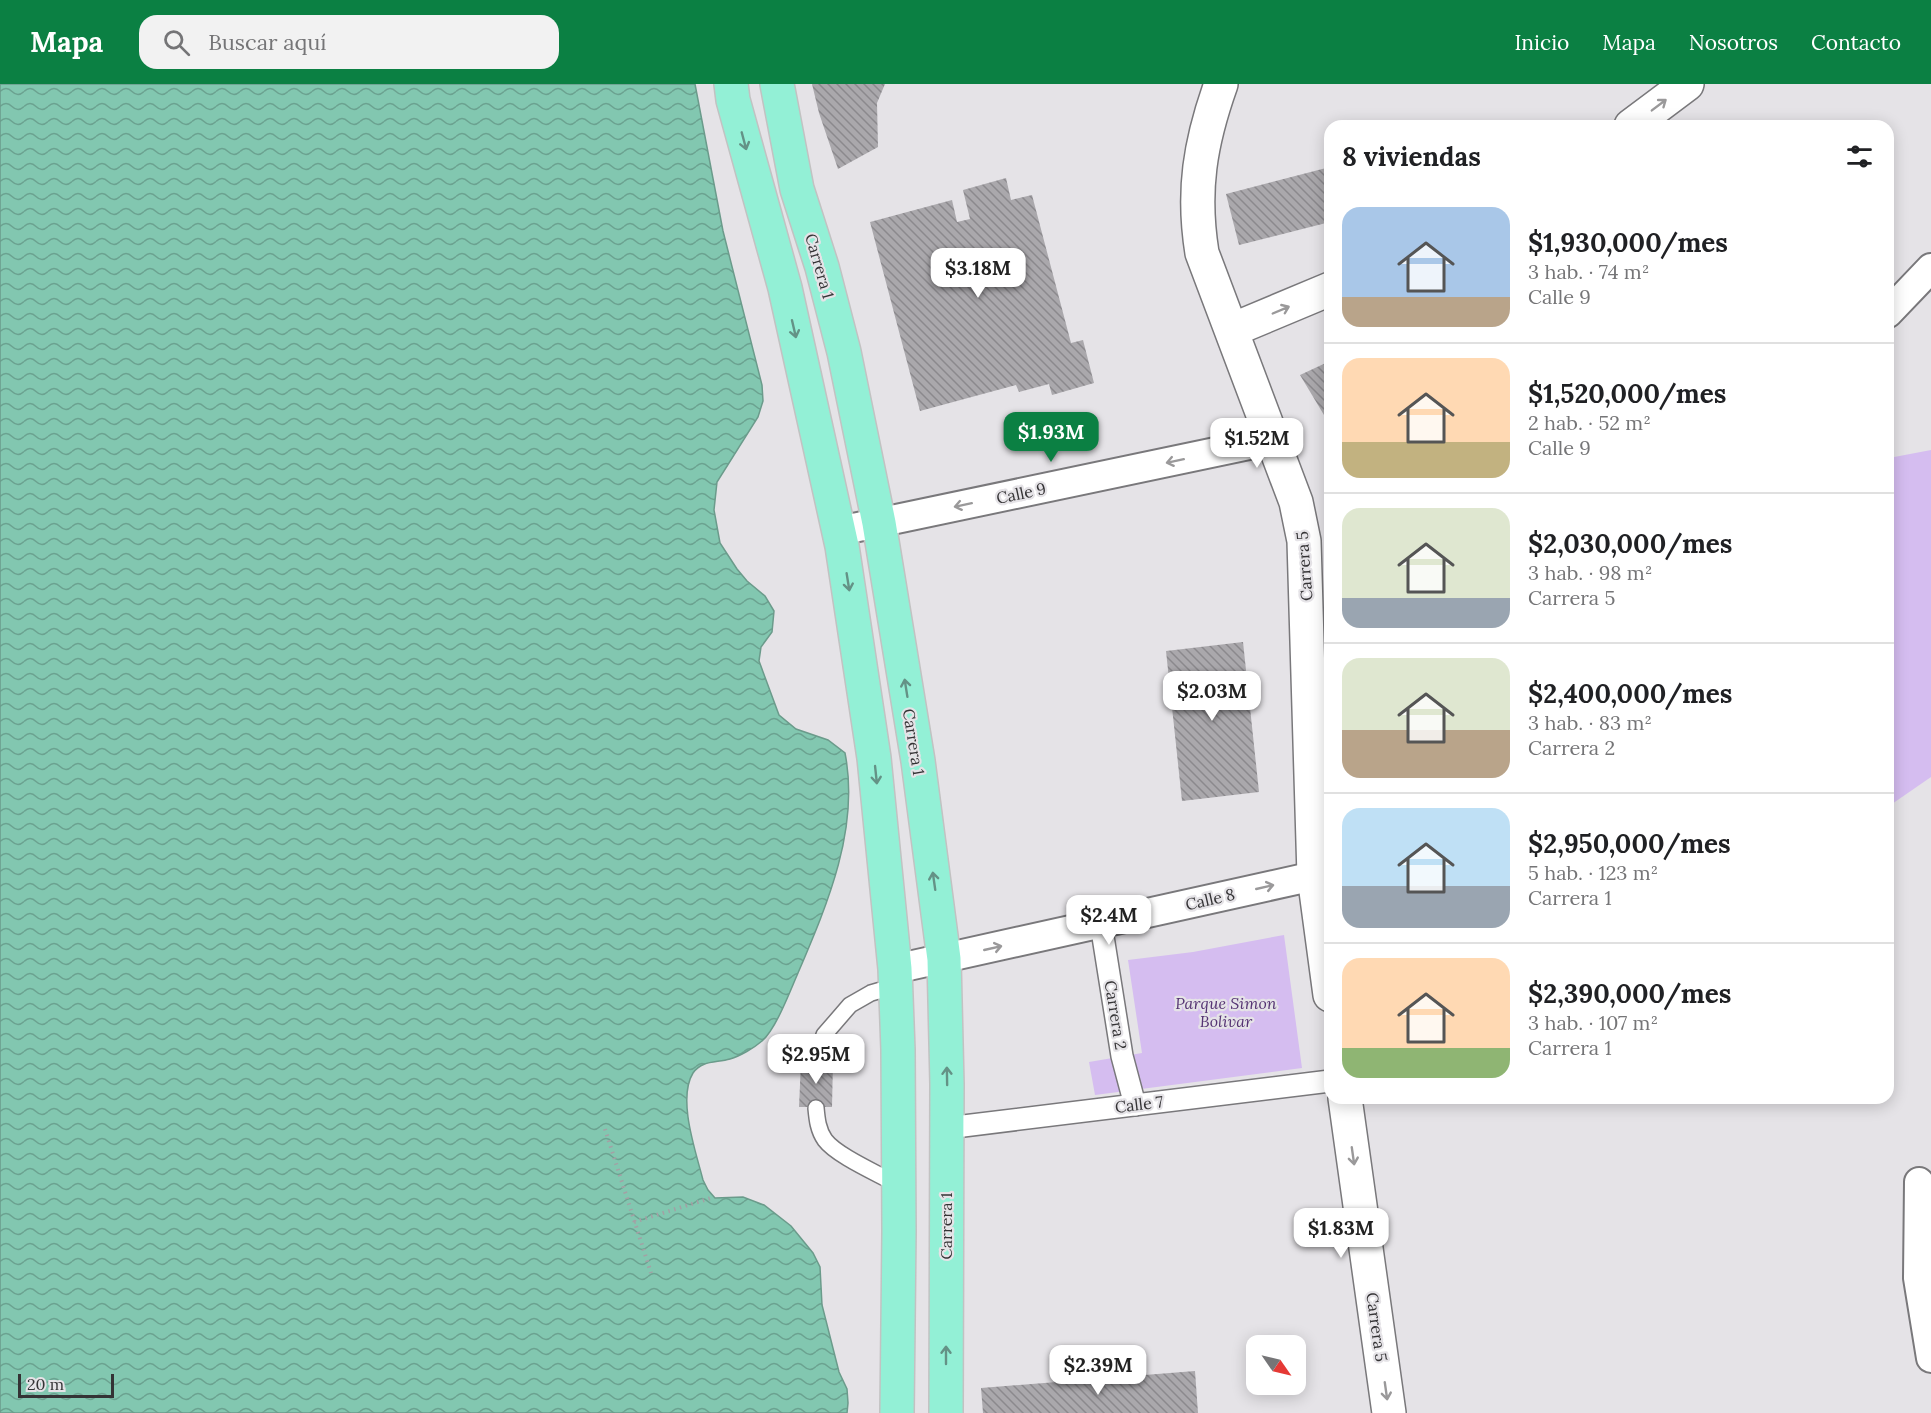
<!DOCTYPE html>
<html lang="es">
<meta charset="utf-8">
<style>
body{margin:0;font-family:Lora,serif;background:#f2f2f2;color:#202124;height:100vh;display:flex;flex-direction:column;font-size:22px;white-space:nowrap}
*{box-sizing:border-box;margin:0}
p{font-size:20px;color:#757577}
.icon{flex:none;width:33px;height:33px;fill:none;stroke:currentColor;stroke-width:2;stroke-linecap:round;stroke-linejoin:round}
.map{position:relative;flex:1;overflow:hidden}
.panel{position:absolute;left:1324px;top:36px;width:570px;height:984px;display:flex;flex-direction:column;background:#fff;border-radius:18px;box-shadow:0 3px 15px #0003}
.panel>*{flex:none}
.needle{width:39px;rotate:124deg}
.fabs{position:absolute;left:1246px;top:1251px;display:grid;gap:12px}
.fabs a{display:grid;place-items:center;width:60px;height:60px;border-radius:12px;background:#fff;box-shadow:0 3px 15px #0003;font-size:30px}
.scale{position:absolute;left:18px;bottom:15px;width:96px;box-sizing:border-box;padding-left:6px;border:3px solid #343335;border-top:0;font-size:16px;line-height:21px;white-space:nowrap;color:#343335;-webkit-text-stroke:4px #e5e3e7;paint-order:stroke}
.price{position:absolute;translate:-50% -51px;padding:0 14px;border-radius:12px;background:#fff;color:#222;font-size:20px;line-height:39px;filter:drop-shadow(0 2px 3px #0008)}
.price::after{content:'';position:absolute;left:50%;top:36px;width:18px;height:14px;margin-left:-9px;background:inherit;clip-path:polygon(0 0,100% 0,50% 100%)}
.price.active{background:#0b8043;color:#fff}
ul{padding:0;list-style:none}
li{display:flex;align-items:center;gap:18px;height:150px;padding:0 18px}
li+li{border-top:2px solid #e0e0e0}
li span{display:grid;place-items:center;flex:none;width:168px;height:120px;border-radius:18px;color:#555}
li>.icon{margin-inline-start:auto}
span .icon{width:72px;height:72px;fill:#fffc;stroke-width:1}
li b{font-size:26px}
h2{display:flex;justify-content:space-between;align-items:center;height:72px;padding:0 18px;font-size:26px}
header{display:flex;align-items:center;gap:36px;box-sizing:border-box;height:84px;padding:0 30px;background:#0b8043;color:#fff}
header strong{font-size:28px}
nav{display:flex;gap:33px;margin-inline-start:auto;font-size:21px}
.search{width:420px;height:54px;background:#f2f2f2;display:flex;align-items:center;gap:15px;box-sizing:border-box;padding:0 21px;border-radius:18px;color:#757577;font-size:22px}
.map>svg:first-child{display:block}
</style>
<header>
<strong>Mapa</strong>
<div class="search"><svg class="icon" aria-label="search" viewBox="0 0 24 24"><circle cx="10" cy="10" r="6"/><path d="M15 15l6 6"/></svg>Buscar aquí</div>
<nav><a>Inicio</a><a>Mapa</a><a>Nosotros</a><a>Contacto</a></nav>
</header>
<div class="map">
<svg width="1931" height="1329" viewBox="0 0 1931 1329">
<defs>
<pattern id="water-waves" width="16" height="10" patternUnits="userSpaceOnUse" patternTransform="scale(1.5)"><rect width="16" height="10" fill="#82c7b0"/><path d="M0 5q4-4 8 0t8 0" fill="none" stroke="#6ba290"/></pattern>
<pattern id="building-back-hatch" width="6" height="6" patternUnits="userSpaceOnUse" patternTransform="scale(1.5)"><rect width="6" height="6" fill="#aaa8ac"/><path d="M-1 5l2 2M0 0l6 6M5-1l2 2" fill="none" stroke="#8b898d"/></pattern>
</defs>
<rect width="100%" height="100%" fill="#e5e3e7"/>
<g fill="#d5bdf0">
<polygon points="1931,366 1931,693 1889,722 1889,374"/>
<polygon points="1284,851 1302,984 1095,1011 1089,978 1142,969 1128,876 1193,868"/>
</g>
<path fill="url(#water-waves)" stroke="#6b9b8b" stroke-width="1.5" d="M0 0H695L723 147 762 301 763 317 758 333 717 398 714 426 720 459 737 485 747 497 765 512 774 527 772 548 761 563 759 577 779 631 796 645 828 656 845 669C860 745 827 821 798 889 790 907 776 945 762 957 754 964 740 972 730 975 716 979 702 976 693 989 677 1015 696 1068 703 1096L708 1106 715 1114 743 1113 764 1121 791 1142 813 1169 820 1183 822 1221 839 1288 847 1305 848 1319 847 1329H0Z"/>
<g fill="url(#building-back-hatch)">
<polygon points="812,0 885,0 877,19 878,63 838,85 819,29"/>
<polygon points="1330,83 1330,138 1239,161 1226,110"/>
<polygon points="1006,94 1011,116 1032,111 1071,259 1083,256 1094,299 1052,311 1049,300 1019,308 1016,301 920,327 870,138 952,116 957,138 970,135 963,106"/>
<polygon points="1330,277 1330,341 1300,291"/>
<polygon points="1243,558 1259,708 1182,717 1166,567"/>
<polygon points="801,978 833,978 832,1023 799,1023"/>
<polygon points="1195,1287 1198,1329 983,1329 981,1304"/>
</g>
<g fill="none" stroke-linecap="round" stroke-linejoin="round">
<defs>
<g id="service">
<polyline points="815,978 824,951 850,921 871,909 895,902"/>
<path d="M816 1024C817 1035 818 1046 825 1056 837 1072 879 1090 898 1101"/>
</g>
<g id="pedestrian">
<polyline points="1101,840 1122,972 1135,1021"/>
<polyline points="947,1044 1330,997"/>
</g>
<g id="minor">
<polyline points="1888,229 1931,184"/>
<polyline points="839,447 1273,356"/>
<polyline points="895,885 1314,792"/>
<polyline points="1919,1098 1918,1194 1931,1274"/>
</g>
<g id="tertiary">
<path d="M1221 0C1200 59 1192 107 1202 169L1296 418 1304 457 1314 792 1330 911"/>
<polyline points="1631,42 1687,0"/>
<polyline points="1232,246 1330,205"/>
<polyline points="1345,1014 1389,1329"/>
</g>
<g id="trunk">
<polyline points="731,0 733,16 785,204 842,462 874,674 895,885 898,966 899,1148 897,1329"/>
<polyline points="777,0 797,105 822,183 844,268 879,439 918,677 944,875 947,1000 946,1329"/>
</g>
</defs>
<use href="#service" stroke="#79787b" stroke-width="18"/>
<use href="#pedestrian" stroke="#79787b" stroke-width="24"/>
<use href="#minor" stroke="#79787b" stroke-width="32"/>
<use href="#tertiary" stroke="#79787b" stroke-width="36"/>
<use href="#trunk" stroke="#c2c2c2" stroke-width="36"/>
<g stroke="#a3a1a5" stroke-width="4" stroke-dasharray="1.5 4.5" stroke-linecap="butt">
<polyline points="605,1045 651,1189"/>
<polyline points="634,1138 714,1113"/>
</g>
<use href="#service" stroke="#fff" stroke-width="15"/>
<use href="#pedestrian" stroke="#fff" stroke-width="21"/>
<use href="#minor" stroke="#fff" stroke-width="28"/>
<use href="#tertiary" stroke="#fff" stroke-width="33"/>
<use href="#trunk" stroke="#93f0d6" stroke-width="33"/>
</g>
<defs><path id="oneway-shaft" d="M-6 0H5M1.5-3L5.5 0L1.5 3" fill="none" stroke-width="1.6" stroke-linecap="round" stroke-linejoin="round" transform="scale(1.5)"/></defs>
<g stroke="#9a999a">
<use href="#oneway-shaft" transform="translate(1659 21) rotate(-37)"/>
<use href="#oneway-shaft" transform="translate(1281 226) rotate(-23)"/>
<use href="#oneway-shaft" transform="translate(1175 377) rotate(168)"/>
<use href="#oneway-shaft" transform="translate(963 421) rotate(168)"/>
<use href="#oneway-shaft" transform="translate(1265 803) rotate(-13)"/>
<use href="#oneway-shaft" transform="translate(993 864) rotate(-13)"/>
<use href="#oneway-shaft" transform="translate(1353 1072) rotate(82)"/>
<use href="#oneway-shaft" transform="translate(1386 1307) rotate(82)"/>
</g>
<g stroke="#649286">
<use href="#oneway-shaft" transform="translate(744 57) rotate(75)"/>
<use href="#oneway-shaft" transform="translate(794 245) rotate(77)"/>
<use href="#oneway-shaft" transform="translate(848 498) rotate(81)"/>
<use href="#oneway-shaft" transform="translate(906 604) rotate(-99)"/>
<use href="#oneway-shaft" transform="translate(876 691) rotate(84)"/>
<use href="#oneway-shaft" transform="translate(934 797) rotate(-98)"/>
<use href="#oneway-shaft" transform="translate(947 992) rotate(-91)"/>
<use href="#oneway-shaft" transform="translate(946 1271) rotate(-90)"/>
</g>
<g text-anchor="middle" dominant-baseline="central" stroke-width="4.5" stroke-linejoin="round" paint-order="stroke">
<g font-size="16" fill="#343335" stroke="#e5e3e7">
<text transform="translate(820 182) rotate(74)">Carrera 1</text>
<text transform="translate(1021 409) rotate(-12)">Calle 9</text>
<text transform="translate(1304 482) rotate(-94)">Carrera 5</text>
<text transform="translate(914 658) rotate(81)">Carrera 1</text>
<text transform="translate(1210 815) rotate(-13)">Calle 8</text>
<text transform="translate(1116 931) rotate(81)">Carrera 2</text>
<text transform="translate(1139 1020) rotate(-7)">Calle 7</text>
<text transform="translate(946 1142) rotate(-90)">Carrera 1</text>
<text transform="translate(1377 1243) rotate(82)">Carrera 5</text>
</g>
<g font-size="16" font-style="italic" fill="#553473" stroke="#e5e3e7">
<text x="1226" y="919">Parque Simon<tspan x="1226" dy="18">Bolivar</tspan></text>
</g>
</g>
</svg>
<div class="fabs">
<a><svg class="needle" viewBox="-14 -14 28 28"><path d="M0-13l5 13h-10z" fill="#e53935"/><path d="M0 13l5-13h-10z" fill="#757577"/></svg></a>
</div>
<div class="scale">20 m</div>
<b class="price" style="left:978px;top:215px">$3.18M</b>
<b class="price active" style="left:1051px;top:379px">$1.93M</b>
<b class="price" style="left:1257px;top:385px">$1.52M</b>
<b class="price" style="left:1212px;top:638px">$2.03M</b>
<b class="price" style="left:1109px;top:862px">$2.4M</b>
<b class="price" style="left:816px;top:1001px">$2.95M</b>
<b class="price" style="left:1341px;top:1175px">$1.83M</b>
<b class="price" style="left:1098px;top:1312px">$2.39M</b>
<section class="panel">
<h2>8 viviendas<svg class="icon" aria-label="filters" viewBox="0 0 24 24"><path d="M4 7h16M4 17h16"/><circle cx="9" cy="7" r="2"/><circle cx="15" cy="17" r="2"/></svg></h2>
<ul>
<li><span style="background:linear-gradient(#a9c7e8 75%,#b9a48a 0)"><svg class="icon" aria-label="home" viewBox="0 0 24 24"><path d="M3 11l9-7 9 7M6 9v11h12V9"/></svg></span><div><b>$1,930,000/mes</b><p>3 hab. · 74 m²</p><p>Calle 9</p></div></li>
<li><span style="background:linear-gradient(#ffd9b3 70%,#c2b280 0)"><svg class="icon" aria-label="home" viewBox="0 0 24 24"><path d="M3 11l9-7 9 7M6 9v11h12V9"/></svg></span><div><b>$1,520,000/mes</b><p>2 hab. · 52 m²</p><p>Calle 9</p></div></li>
<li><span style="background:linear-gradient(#dfe7d0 75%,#9aa5b1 0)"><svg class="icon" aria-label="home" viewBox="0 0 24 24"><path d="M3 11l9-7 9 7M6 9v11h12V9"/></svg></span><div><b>$2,030,000/mes</b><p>3 hab. · 98 m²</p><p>Carrera 5</p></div></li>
<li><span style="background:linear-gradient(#dfe7d0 60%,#b9a48a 0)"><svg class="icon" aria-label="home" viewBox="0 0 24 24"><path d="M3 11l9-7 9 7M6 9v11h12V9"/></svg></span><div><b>$2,400,000/mes</b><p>3 hab. · 83 m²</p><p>Carrera 2</p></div></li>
<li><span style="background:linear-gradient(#bfe0f5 65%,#9aa5b1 0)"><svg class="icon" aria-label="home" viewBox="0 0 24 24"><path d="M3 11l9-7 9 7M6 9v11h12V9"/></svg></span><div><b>$2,950,000/mes</b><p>5 hab. · 123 m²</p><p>Carrera 1</p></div></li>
<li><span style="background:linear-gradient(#ffd9b3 75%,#8fb573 0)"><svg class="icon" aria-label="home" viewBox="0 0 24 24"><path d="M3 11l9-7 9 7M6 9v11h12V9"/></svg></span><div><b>$2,390,000/mes</b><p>3 hab. · 107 m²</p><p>Carrera 1</p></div></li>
</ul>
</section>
</div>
